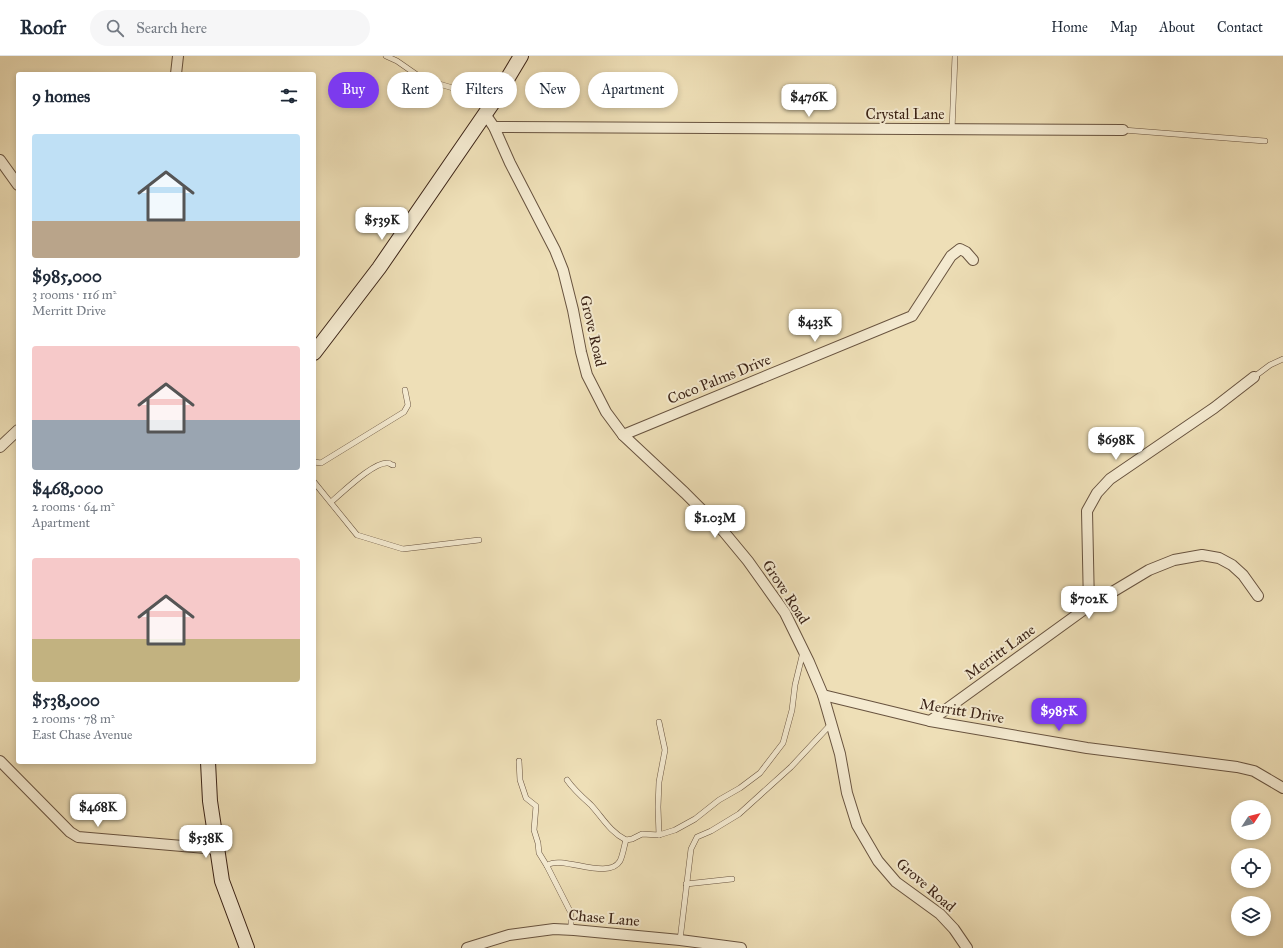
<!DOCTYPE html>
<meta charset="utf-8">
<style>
body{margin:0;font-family:"IM FELL Great Primer",serif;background:#f6f6f7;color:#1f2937;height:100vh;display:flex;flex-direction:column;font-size:15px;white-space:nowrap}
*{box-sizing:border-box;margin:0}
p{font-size:13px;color:#747a83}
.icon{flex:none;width:22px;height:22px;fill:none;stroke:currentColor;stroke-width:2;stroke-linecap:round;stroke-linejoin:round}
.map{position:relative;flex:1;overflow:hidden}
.sheet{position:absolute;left:16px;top:16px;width:300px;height:692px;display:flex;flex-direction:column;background:#fff;border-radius:4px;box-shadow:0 2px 6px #0003}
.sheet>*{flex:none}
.banner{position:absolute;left:328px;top:16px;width:380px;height:36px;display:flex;gap:8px}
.needle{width:26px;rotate:54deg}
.controls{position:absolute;left:1231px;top:744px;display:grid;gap:8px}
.controls a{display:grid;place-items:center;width:40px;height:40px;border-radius:50%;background:#fff;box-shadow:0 2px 6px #0003;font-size:20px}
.price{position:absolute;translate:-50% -34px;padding:0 9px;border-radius:8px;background:#fff;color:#222;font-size:13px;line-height:26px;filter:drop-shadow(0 1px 2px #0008)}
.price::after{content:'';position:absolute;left:50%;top:24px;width:12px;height:9px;margin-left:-6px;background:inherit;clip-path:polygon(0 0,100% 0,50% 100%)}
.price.active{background:#7c3aed;color:#fff}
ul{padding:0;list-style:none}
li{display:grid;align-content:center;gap:8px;height:212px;padding:0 16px}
li span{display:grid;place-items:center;height:124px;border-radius:4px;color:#555}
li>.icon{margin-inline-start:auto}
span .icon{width:72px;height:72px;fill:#fffc;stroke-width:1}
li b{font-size:17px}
h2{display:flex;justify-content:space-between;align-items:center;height:48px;padding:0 16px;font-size:17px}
.pill{padding:0 14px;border-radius:18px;background:#fff;box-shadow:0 2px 6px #0003;font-size:14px;line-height:36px}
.pill.active{background:#7c3aed;color:#fff}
header{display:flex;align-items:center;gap:24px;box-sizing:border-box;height:56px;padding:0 20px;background:#fff;border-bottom:1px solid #e0e1e3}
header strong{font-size:19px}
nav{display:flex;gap:22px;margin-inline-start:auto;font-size:14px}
.search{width:280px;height:36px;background:#f6f6f7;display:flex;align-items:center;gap:10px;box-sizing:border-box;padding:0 14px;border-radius:22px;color:#747a83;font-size:15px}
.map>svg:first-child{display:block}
</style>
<header>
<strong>Roofr</strong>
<div class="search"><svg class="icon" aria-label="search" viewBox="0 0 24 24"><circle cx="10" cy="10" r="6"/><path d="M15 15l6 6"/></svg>Search here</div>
<nav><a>Home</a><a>Map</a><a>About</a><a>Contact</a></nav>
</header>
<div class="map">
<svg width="1283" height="892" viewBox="0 0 1283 892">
<rect width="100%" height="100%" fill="#eedfb7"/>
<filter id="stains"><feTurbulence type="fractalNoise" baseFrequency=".005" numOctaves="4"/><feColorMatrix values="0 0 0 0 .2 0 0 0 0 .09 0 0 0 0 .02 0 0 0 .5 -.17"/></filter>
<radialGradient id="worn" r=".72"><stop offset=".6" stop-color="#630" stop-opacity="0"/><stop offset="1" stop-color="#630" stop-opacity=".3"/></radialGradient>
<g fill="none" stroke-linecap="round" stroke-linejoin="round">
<defs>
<g id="service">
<polyline points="386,0 397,5 420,21 436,27 493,44"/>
<polyline points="952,74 955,0"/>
<polyline points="1123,74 1265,85"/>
<polyline points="1254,321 1270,309 1283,303"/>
<polyline points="314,406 321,407 404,356 408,349 405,334"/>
<polyline points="314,426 357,479 403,493 479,484"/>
<path d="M331 446C342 437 374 405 388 407 390 407 391 409 393 409"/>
<polyline points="659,666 665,694 659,726 658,751 659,779 675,774 695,763 719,744 740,732 760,717 783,687 792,654 795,629 803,596"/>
<polyline points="519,705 520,724 526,742 536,750 534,774 538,787 539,797 547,810"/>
<path d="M567 724C574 734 582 741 591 749 602 761 610 776 626 784"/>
<polyline points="686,828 732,823"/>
<path d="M571 874V857L547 810 548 809C562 799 608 825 620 805 623 799 624 790 626 784L632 783 642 778 659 779"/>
<polyline points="680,884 691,793 697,781 711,775 739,758 791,711 831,668"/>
</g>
<g id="minor">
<polyline points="176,18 178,0"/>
<polyline points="485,58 494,71 510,107 555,194 563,214 573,254 581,296 587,319 606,356 623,379 685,437 724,476 748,505 785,557 809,606 823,639 840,698 847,737 857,769 878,805 896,826 940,858 954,873 967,892"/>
<polyline points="494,71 1123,74"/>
<polyline points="0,104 18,129"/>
<polyline points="623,379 912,260 951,200 960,193 966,196 973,204"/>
<polyline points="0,391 18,374"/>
<polyline points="1089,550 1087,455 1097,437 1110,423 1214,352 1254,321"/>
<polyline points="823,639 930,665 1087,692 1237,711 1254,715 1283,732"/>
<polyline points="930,665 1089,550 1149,514 1174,504 1202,499 1219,502 1232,509 1243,519 1258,540"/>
<polyline points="0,705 70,776 78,781 217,793"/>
<polyline points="467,892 509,879 554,873 574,874 680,884 741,892"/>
</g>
<g id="secondary">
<polyline points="314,297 379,212 494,45 521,0"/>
<polyline points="208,706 210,745 222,825 247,892"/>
</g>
</defs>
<use href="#service" stroke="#68533f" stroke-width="6"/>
<use href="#minor" stroke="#68533f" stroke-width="12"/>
<use href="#secondary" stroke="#3c2417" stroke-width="16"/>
<use href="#service" stroke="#f4ead0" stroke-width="5"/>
<use href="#minor" stroke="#f4ead0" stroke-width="10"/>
<use href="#secondary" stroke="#f4ead0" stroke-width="14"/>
</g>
<g text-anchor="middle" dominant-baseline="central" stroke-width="4" stroke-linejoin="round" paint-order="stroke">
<g font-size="15" fill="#3c2417" stroke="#f4ead0">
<text x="905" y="58">Crystal Lane</text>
<text transform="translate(593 275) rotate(77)">Grove Road</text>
<text transform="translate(719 323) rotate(-22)">Coco Palms Drive</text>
<text transform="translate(786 536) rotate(57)">Grove Road</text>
<text transform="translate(1000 596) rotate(-36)">Merritt Lane</text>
<text transform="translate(962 655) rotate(10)">Merritt Drive</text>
<text transform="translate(926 829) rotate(41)">Grove Road</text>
<text transform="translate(604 862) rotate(5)">Chase Lane</text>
</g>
</g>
<rect width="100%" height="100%" filter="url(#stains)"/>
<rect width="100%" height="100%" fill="url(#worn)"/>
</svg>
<div class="controls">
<a><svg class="needle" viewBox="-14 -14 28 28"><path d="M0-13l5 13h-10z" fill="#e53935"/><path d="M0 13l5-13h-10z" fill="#747a83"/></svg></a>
<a><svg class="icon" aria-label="locate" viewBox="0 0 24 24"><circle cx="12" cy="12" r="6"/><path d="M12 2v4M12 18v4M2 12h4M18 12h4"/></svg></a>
<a><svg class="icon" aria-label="layers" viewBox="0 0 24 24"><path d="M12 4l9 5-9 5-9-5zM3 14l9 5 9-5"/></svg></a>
</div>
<b class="price" style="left:809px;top:62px">$476K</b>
<b class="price" style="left:382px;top:185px">$539K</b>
<b class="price" style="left:815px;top:287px">$433K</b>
<b class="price" style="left:1116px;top:405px">$698K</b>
<b class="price" style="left:715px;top:483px">$1.03M</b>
<b class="price" style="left:1089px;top:564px">$702K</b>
<b class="price active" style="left:1059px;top:676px">$985K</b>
<b class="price" style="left:98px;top:772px">$468K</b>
<b class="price" style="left:206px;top:803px">$538K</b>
<div class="banner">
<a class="pill active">Buy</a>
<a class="pill">Rent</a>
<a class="pill">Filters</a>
<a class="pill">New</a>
<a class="pill">Apartment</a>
</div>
<section class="sheet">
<h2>9 homes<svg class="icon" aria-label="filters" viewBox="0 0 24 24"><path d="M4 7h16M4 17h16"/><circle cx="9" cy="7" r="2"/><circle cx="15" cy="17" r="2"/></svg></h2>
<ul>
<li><span style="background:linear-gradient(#bfe0f5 70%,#b9a48a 0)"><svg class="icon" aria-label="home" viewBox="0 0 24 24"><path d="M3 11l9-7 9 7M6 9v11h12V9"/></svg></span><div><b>$985,000</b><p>3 rooms · 116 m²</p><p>Merritt Drive</p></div></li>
<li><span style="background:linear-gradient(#f6c9c9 60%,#9aa5b1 0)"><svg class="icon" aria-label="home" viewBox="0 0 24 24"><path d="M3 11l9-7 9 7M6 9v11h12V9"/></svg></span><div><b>$468,000</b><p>2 rooms · 64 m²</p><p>Apartment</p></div></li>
<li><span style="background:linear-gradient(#f6c9c9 65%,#c2b280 0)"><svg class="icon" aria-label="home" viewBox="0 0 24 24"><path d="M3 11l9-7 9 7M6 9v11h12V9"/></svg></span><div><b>$538,000</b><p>2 rooms · 78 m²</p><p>East Chase Avenue</p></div></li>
</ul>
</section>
</div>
